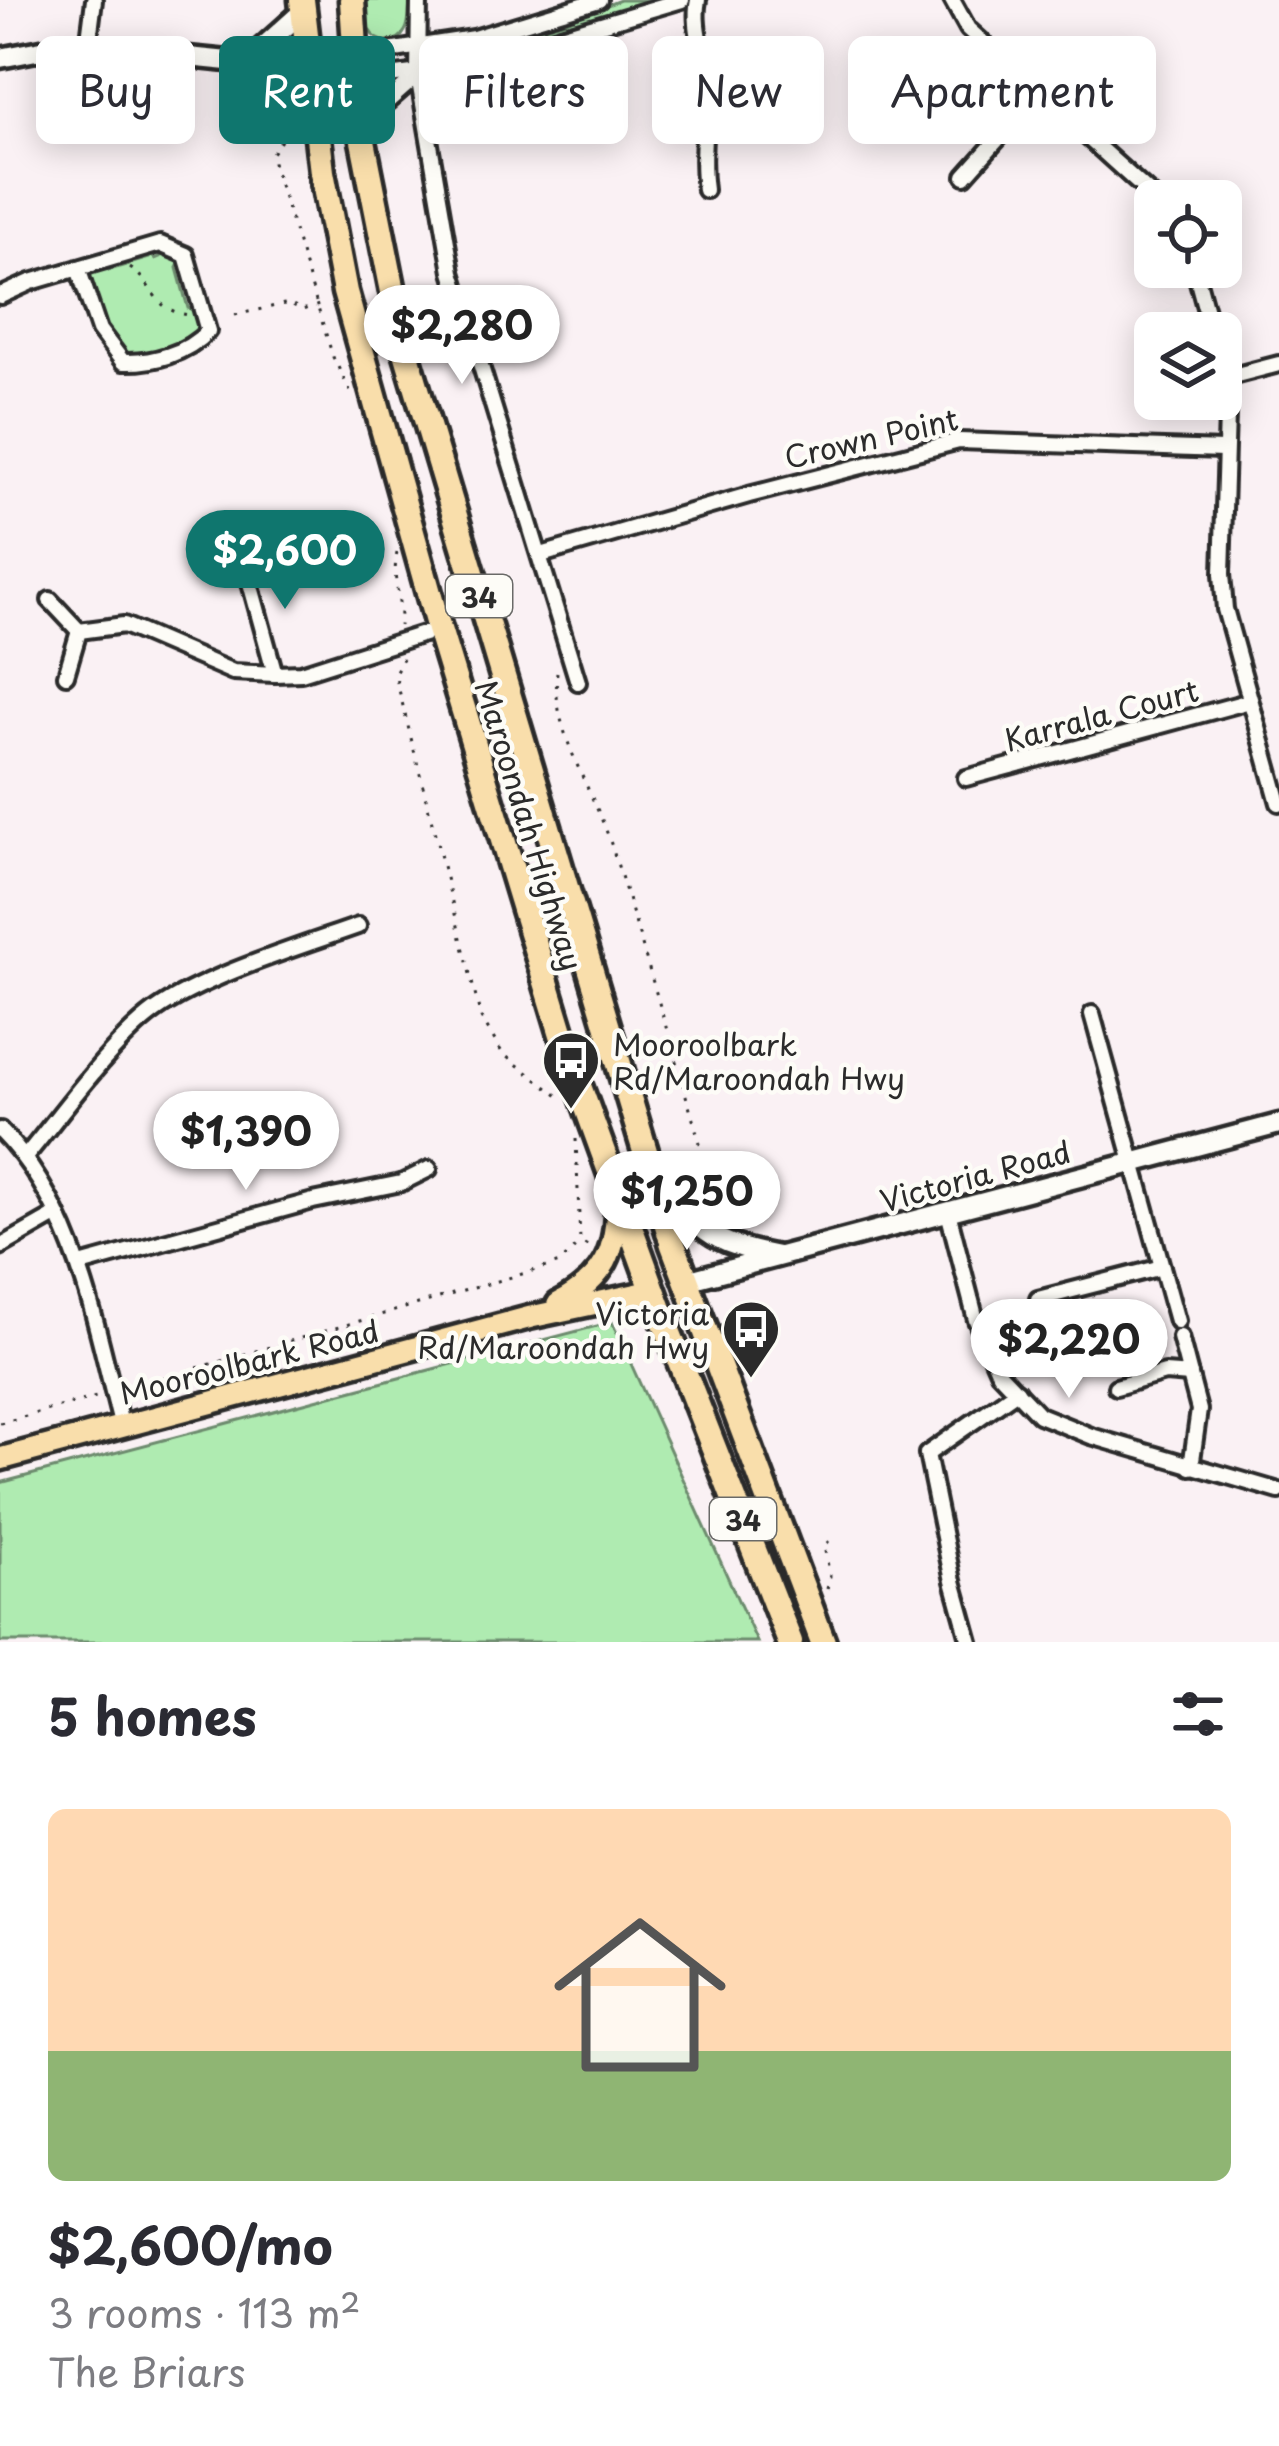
<!DOCTYPE html>
<meta charset="utf-8">
<style>
body{margin:0;font-family:"Playpen Sans",sans-serif;background:#f2f2f3;color:#2b2b33;height:100vh;display:flex;flex-direction:column;font-size:45px;white-space:nowrap}
*{box-sizing:border-box;margin:0}
p{font-size:39px;color:#7c7c81}
.icon{flex:none;width:66px;height:66px;fill:none;stroke:currentColor;stroke-width:2;stroke-linecap:round;stroke-linejoin:round}
.map{position:relative;height:1642px;overflow:hidden}
.side{display:flex;flex-direction:column;background:#fff;flex:1}
.side>*{flex:none}
.guide{position:absolute;left:36px;top:36px;width:1209px;height:108px;display:flex;gap:24px}
.buttons{position:absolute;left:1134px;top:180px;display:grid;gap:24px}
.buttons a{display:grid;place-items:center;width:108px;height:108px;border-radius:18px;background:#fff;box-shadow:0 6px 30px #0003;font-size:60px}
.price{position:absolute;translate:-50% -102px;padding:0 27px;border-radius:42px;background:#fff;color:#222;font-size:39px;line-height:78px;filter:drop-shadow(0 3px 6px #0008)}
.price::after{content:'';position:absolute;left:50%;top:72px;width:36px;height:27px;margin-left:-18px;background:inherit;clip-path:polygon(0 0,100% 0,50% 100%)}
.price.active{background:#0f766e;color:#fff}
ul{padding:0;list-style:none}
li{display:grid;align-content:center;gap:24px;height:636px;padding:0 48px}
li span{display:grid;place-items:center;height:372px;border-radius:18px;color:#555}
li>.icon{margin-inline-start:auto}
span .icon{width:216px;height:216px;fill:#fffc;stroke-width:1}
li b{font-size:51px}
h2{display:flex;justify-content:space-between;align-items:center;height:144px;padding:0 48px;font-size:51px}
.pill{padding:0 42px;border-radius:18px;background:#fff;box-shadow:0 6px 30px #0003;font-size:42px;line-height:108px}
.pill.active{background:#0f766e;color:#fff}
.map>svg:first-child{display:block}
</style>
<div class="map">
<svg width="1279" height="1642" viewBox="0 0 1279 1642">
<rect width="100%" height="100%" fill="#faf1f4"/>
<filter id="ink" filterUnits="userSpaceOnUse"><feTurbulence type="fractalNoise" baseFrequency=".00833" numOctaves="2"/><feDisplacementMap in="SourceGraphic" scale="24" xChannelSelector="R" yChannelSelector="G"/><feConvolveMatrix kernelMatrix="1 2 1 2 8 2 1 2 1" color-interpolation-filters="sRGB"/></filter>
<g filter="url(#ink)">
<g fill="#afebb1" stroke="#6d8b6e" stroke-width="3">
<path d="M366 0H410C409 9 410 24 405 31 398 45 377 44 370 31 365 23 366 9 366 0Z"/>
<polygon points="620,0 666,0 468,56 435,57 566,21"/>
<path d="M162 248 176 253 181 260 177 268 188 308 196 311 198 332C178 346 151 357 126 354L103 331 88 281 93 271 101 265 109 270 149 258 150 254 155 259 160 257Z"/>
<polygon points="612,1322 757,1642 0,1642 0,1483"/>
</g>
<g fill="none" stroke-linecap="round" stroke-linejoin="round">
<defs>
<g id="street">
<polyline points="419,0 418,75 452,272 578,682"/>
<path d="M698 0C692 28 706 57 706 85 707 120 700 154 705 190"/>
<polyline points="952,0 968,29 1158,201"/>
<polyline points="88,47 94,0"/>
<polyline points="355,56 474,38 599,0"/>
<polyline points="356,80 453,68 682,0"/>
<polyline points="360,126 418,75"/>
<polyline points="965,176 1039,93"/>
<polyline points="1194,267 1212,333"/>
<path d="M0 296 31 282 160 244 186 255 208 331C186 354 153 363 123 362L99 330 78 268"/>
<polyline points="1221,364 1227,414 1222,574 1225,609 1279,803"/>
<polyline points="1225,378 1279,364"/>
<polyline points="541,555 749,495 959,441 1223,450"/>
<polyline points="244,561 275,674"/>
<polyline points="50,600 79,631"/>
<polyline points="66,675 79,631 124,625 233,672 275,674 301,673 439,629"/>
<polyline points="966,778 1250,701"/>
<polyline points="1092,1014 1177,1321"/>
<path d="M0 1130C76 1207 95 1323 121 1424"/>
<path d="M26 1156C61 1114 112 1042 155 1011 204 976 299 947 358 926"/>
<polyline points="948,1212 976,1320 999,1373 1039,1415 1091,1436 1279,1491"/>
<polyline points="0,1247 56,1215"/>
<polyline points="80,1265 313,1201 401,1183 429,1169"/>
<polyline points="1038,1299 1162,1267"/>
<polyline points="1180,1337 1199,1410 1191,1467"/>
<polyline points="1116,1387 1165,1373 1190,1375"/>
<polyline points="970,1642 953,1581 927,1454 1017,1391"/>
</g>
<g id="secondary">
<polyline points="253,56 302,12"/>
<polyline points="0,58 57,47 88,47 228,61 253,56 355,56"/>
<polyline points="228,61 289,82 356,80"/>
<path d="M657 1174C698 1230 708 1243 778 1256"/>
<polyline points="686,1281 1279,1124"/>
</g>
<g id="primary">
<path d="M558 1304C606 1278 617 1252 617 1198"/>
<polyline points="0,1459 531,1317 653,1291"/>
</g>
<g id="highway">
<polyline points="302,0 322,172 345,292 439,629 570,1061 665,1323 790,1642"/>
<polyline points="352,0 360,126 403,342 673,1245 823,1642"/>
</g>
</defs>
<use href="#street" stroke="#2b2b2b" stroke-width="22"/>
<use href="#secondary" stroke="#2b2b2b" stroke-width="27"/>
<use href="#primary" stroke="#2b2b2b" stroke-width="30"/>
<use href="#highway" stroke="#2b2b2b" stroke-width="33"/>
<g stroke="#2b2b2b" stroke-width="3" stroke-dasharray="3 9" stroke-linecap="butt">
<polyline points="289,96 292,125 272,153 273,162 333,357 352,395"/>
<path d="M130 268C157 286 151 310 189 315"/>
<polyline points="235,315 289,303 302,310 319,305"/>
<path d="M397 553C391 582 403 600 399 626"/>
<polyline points="403,658 395,674 481,1018 503,1054 561,1098"/>
<path d="M557 672C551 733 594 790 612 847 648 961 680 1078 715 1193V1218"/>
<polyline points="576,1139 580,1242 592,1248"/>
<polyline points="621,1318 630,1317 641,1324"/>
<polyline points="128,1388 560,1263 579,1243"/>
<polyline points="0,1423 96,1397"/>
<polyline points="827,1589 830,1576 824,1546 831,1539"/>
</g>
<use href="#street" stroke="#fdfcf7" stroke-width="14"/>
<use href="#secondary" stroke="#fdfcf7" stroke-width="18"/>
<use href="#primary" stroke="#f9deab" stroke-width="21"/>
<use href="#highway" stroke="#f9deab" stroke-width="24"/>
</g>
</g>
<defs>
<symbol id="bus-pin" viewBox="-11 -11 22 30"><path d="M0 17L-7.5 6A9.5 9.5 0 1 1 7.5 6Z" fill="#2b2b2b" stroke="#fdfcf7"/><path d="M-5-6H5V4H4V6H2V4H-2V6H-4V4H-5ZM-3.5-4V0h7V-4ZM-3.5 1.2v1.5H-2V1.2ZM2 1.2v1.5H3.5V1.2Z" fill="#fff"/></symbol>
</defs>
<g fill-rule="evenodd">
<use href="#bus-pin" x="538" y="1027" width="66" height="90"/>
<use href="#bus-pin" x="718" y="1296" width="66" height="90"/>
</g>
<g text-anchor="middle" dominant-baseline="central" stroke-width="9" stroke-linejoin="round" paint-order="stroke">
<g fill="#fdfcf7" stroke="#6a6a68" stroke-width="3">
<rect x="446" y="575" width="66" height="42" rx="9"/>
<rect x="710" y="1498" width="66" height="42" rx="9"/>
</g>
<g font-size="27" font-weight="bold" fill="#2b2b2b">
<text x="479" y="596">34</text>
<text x="743" y="1519">34</text>
</g>
<g font-size="30" fill="#2b2b2b" stroke="#fdfcf7">
<text transform="translate(871 437) rotate(-13)">Crown Point</text>
<text transform="translate(1101 714) rotate(-15)">Karrala Court</text>
<text transform="translate(530 825) rotate(73)">Maroondah Highway</text>
<text transform="translate(975 1175) rotate(-15)">Victoria Road</text>
<text transform="translate(249 1361) rotate(-14)">Mooroolbark Road</text>
</g>
<g font-size="30" fill="#2b2b2b" stroke="#fdfcf7" text-anchor="start">
<text x="613" y="1043">Mooroolbark<tspan x="613" dy="34">Rd/Maroondah Hwy</tspan></text>
<text x="709" y="1312" text-anchor="end">Victoria<tspan x="709" dy="34">Rd/Maroondah Hwy</tspan></text>
</g>
</g>
</svg>
<div class="buttons">
<a><svg class="icon" aria-label="locate" viewBox="0 0 24 24"><circle cx="12" cy="12" r="6"/><path d="M12 2v4M12 18v4M2 12h4M18 12h4"/></svg></a>
<a><svg class="icon" aria-label="layers" viewBox="0 0 24 24"><path d="M12 4l9 5-9 5-9-5zM3 14l9 5 9-5"/></svg></a>
</div>
<b class="price" style="left:462px;top:387px">$2,280</b>
<b class="price active" style="left:285px;top:612px">$2,600</b>
<b class="price" style="left:246px;top:1193px">$1,390</b>
<b class="price" style="left:687px;top:1253px">$1,250</b>
<b class="price" style="left:1069px;top:1401px">$2,220</b>
<div class="guide">
<a class="pill">Buy</a>
<a class="pill active">Rent</a>
<a class="pill">Filters</a>
<a class="pill">New</a>
<a class="pill">Apartment</a>
</div>
</div>
<section class="side">
<h2>5 homes<svg class="icon" aria-label="filters" viewBox="0 0 24 24"><path d="M4 7h16M4 17h16"/><circle cx="9" cy="7" r="2"/><circle cx="15" cy="17" r="2"/></svg></h2>
<ul>
<li><span style="background:linear-gradient(#ffd9b3 65%,#8fb573 0)"><svg class="icon" aria-label="home" viewBox="0 0 24 24"><path d="M3 11l9-7 9 7M6 9v11h12V9"/></svg></span><div><b>$2,600/mo</b><p>3 rooms · 113 m²</p><p>The Briars</p></div></li>
</ul>
</section>
